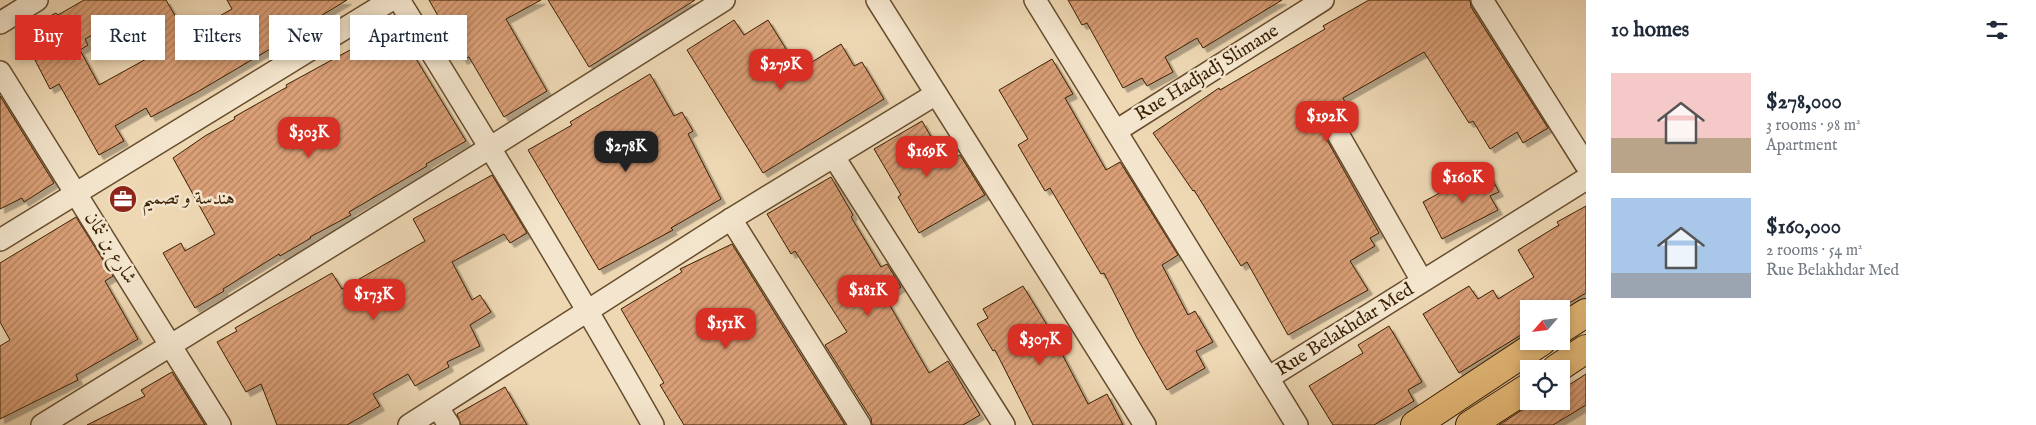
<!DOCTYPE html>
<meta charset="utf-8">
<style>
body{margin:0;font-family:"IM FELL English",Amiri,serif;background:#f2f2f3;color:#1f2937;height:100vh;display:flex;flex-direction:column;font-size:19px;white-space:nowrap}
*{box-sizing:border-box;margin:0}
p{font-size:16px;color:#747a83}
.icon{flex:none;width:28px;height:28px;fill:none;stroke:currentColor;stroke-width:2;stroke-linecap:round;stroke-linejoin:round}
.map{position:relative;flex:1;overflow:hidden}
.drawer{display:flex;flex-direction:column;background:#fff;width:450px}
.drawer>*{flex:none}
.top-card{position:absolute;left:15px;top:15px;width:475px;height:45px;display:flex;gap:10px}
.needle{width:32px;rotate:242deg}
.controls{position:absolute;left:1520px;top:300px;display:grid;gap:10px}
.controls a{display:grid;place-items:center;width:50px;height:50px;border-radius:0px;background:#fff;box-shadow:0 2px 8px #0003;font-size:25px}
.price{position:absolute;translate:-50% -42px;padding:0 11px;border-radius:10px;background:#d93025;color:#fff;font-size:16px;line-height:32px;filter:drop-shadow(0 1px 2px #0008)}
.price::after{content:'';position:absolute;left:50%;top:30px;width:15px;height:11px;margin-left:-8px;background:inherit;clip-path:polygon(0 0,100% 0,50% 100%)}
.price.on{background:#222;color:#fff}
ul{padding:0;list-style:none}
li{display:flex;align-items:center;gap:15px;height:125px;padding:0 25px}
li span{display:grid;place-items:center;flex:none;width:140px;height:100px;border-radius:0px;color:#555}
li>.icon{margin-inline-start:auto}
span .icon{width:60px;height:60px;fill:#fffc;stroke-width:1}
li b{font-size:21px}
h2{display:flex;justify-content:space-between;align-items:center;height:60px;padding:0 25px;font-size:21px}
.tag{padding:0 18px;border-radius:0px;background:#fff;box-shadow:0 2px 8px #0003;font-size:18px;line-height:45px}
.tag.on{background:#d93025;color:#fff}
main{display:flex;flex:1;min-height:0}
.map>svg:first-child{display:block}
</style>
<main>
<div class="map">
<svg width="1586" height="425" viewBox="0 0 1586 425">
<defs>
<pattern id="building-hatch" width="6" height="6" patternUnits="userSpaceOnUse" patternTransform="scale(1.25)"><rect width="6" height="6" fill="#da9f77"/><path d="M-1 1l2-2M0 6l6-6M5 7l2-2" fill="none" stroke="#b2815f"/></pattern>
<filter id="shadow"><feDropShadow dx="4.5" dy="4.5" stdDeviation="0" flood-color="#0004"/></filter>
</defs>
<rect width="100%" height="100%" fill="#eed8b4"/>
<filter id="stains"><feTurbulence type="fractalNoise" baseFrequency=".004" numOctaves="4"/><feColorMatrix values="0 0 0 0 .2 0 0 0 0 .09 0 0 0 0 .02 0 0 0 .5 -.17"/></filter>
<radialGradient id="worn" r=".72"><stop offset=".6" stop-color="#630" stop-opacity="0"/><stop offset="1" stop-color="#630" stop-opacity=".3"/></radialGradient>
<g fill="url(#building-hatch)" stroke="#3a1f02" fill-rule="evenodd" filter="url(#shadow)">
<path d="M84 0H166L186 35 232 9 227 0H347L281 40 282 42 199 91 151 117 146 108 115 126 124 141 99 155 59 84 50 89 20 31 56 13 58 15ZM125 17 148 58 99 85 80 50 88 45 85 39Z"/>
<polygon points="429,0 541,0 506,19 547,91 504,117 469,57 463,60"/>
<polygon points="548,0 695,0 589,67"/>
<polygon points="1068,0 1282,0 1203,48 1197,38 1165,57 1173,72 1147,86 1142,78 1123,88 1087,23 1082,25"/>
<polygon points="1369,0 1470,0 1471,7 1548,128 1523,143 1517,132 1490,149 1473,121 1469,123 1424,52 1343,98 1345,102 1319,116 1327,129 1327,140 1379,233 1370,238 1375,246 1350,261 1368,290 1288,335 1247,262 1241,266 1194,190 1193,191 1153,133 1219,88 1220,90 1325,29 1323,26"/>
<polygon points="734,20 744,35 768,20 799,70 841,44 854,66 862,62 884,99 763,173 687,50"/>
<polygon points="393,21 466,141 426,164 427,166 349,212 351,215 310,237 311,238 280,256 279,254 223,289 224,291 195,308 163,253 181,243 185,251 215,234 173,158 205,136 235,119 234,117 287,87 286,85 361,44 359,41"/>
<polygon points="1052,59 1073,94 1065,98 1106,170 1120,162 1178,255 1162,265 1188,315 1195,311 1213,342 1196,351 1205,368 1167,390 1137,338 1104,273 1101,274 1050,188 1045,191 1018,145 1028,139 999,90"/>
<polygon points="650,74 674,116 682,112 693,131 688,134 721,199 671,228 673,230 599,270 528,150 572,125 570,122"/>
<polygon points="0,96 54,183 24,202 22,198 0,209"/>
<polygon points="922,121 946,163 960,155 985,195 919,233 898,197 901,195 874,149"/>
<polygon points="1486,168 1499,192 1490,196 1498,210 1442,239 1423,202"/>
<polygon points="492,175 527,233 510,243 504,234 452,262 472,300 480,295 491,312 470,325 480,346 447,362 449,367 415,386 408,374 373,394 380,406 347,425 277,425 261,384 246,392 217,342 237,331 235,328 332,273 342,289 425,241 413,219"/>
<polygon points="831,177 853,215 851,217 881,267 887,264 901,287 885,297 929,373 948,361 980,415 963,425 872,425 871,418 825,345 847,332 795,251 791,254 767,214"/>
<polygon points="1586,206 1586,293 1559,309 1529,309 1529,330 1459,373 1423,314 1469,286 1478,299 1493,290 1498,299 1534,277 1518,250 1559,225 1557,222"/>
<polygon points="76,217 113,276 105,281 138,339 76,375 78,380 0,419 0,346 10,340 0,322 0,263"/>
<polygon points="732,244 797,349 845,425 684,425 660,385 664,383 621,309 682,272 680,269"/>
<polygon points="1023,286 1047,325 1088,404 1107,394 1123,425 1033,425 995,350 993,351 977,324 988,318 983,309"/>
<polygon points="1389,326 1422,382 1408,390 1414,401 1374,425 1333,425 1309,386 1363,353 1358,345"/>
<polygon points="172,372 205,425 87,425 145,396 141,390"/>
<polygon points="1586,374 1586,405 1553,425 1499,425 1536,401 1561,401 1561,390"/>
<polygon points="505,387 527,425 461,425 457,414"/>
</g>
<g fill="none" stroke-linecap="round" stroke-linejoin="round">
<defs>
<g id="minor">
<path d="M399 0C486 140 572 281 653 425"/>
<polyline points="877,0 1145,425"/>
<polyline points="1035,0 1297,425"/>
<polyline points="1482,0 1586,165"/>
<polyline points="0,23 37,0"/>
<polyline points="0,72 220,425"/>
<polyline points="1116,131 1323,0"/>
<polyline points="1338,134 1422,281"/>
<polyline points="834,157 1004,425"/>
<polyline points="731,219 860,425"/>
<polyline points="0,240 391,0"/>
<polyline points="1268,378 1586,179"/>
<polyline points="438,408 449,425"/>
<polyline points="42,425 491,147 724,0"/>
<polyline points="409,425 731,219 936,94"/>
</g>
<g id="primary">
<polyline points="1561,329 1586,313"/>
<polyline points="1556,369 1586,349"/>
<polyline points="1415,425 1542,341"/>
<polyline points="1470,425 1529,387"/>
</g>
</defs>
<use href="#minor" stroke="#674d2e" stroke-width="24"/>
<use href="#primary" stroke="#3a1f02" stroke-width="30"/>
<use href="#minor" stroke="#f4e6ce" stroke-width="21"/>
<use href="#primary" stroke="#e7bc7a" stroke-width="28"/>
</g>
<defs>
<symbol id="office-disc" viewBox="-11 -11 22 22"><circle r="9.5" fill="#8f2418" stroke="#f4e6ce"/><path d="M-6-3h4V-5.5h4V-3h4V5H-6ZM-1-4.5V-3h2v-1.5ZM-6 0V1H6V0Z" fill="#fff"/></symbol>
</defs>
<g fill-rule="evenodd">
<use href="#office-disc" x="107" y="183" width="32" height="32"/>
</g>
<g text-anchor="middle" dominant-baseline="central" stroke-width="5" stroke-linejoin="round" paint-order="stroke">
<g font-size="19" fill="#3a1f02" stroke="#f4e6ce">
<text transform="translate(1207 73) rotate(-32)">Rue Hadjadj Slimane</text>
<text transform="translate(110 248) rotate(58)">شارع بن نثمان</text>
<text transform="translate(1345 330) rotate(-32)">Rue Belakhdar Med</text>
</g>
<g font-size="19" fill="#3a1f02" stroke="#f4e6ce" text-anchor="start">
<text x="142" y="199">هندسة و تصميم</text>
</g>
</g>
<rect width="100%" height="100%" filter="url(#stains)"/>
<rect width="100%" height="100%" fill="url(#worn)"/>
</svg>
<div class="controls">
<a><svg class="needle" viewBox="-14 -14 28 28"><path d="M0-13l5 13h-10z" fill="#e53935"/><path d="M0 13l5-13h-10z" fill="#747a83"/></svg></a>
<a><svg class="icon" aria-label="locate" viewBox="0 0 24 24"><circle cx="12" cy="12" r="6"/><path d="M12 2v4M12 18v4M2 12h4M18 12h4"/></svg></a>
</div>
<b class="price" style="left:781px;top:91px">$279K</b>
<b class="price" style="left:1327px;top:143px">$192K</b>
<b class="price" style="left:309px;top:159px">$303K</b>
<b class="price on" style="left:626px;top:173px">$278K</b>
<b class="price" style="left:927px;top:178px">$169K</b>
<b class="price" style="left:1463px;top:204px">$160K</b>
<b class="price" style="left:868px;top:317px">$181K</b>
<b class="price" style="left:374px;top:321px">$173K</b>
<b class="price" style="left:726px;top:350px">$151K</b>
<b class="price" style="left:1040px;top:366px">$307K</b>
<div class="top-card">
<a class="tag on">Buy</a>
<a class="tag">Rent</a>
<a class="tag">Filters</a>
<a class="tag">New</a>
<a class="tag">Apartment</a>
</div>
</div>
<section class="drawer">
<h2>10 homes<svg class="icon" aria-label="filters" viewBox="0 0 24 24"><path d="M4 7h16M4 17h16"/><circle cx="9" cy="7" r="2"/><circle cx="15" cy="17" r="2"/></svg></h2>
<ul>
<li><span style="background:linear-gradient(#f6c9c9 65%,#b9a48a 0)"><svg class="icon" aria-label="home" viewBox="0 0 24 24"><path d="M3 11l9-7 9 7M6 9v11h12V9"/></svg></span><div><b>$278,000</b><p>3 rooms · 98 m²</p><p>Apartment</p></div></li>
<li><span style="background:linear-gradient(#a9c7e8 75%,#9aa5b1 0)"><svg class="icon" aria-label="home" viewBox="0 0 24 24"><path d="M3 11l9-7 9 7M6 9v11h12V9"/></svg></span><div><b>$160,000</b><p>2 rooms · 54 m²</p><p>Rue Belakhdar Med</p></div></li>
</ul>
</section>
</main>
